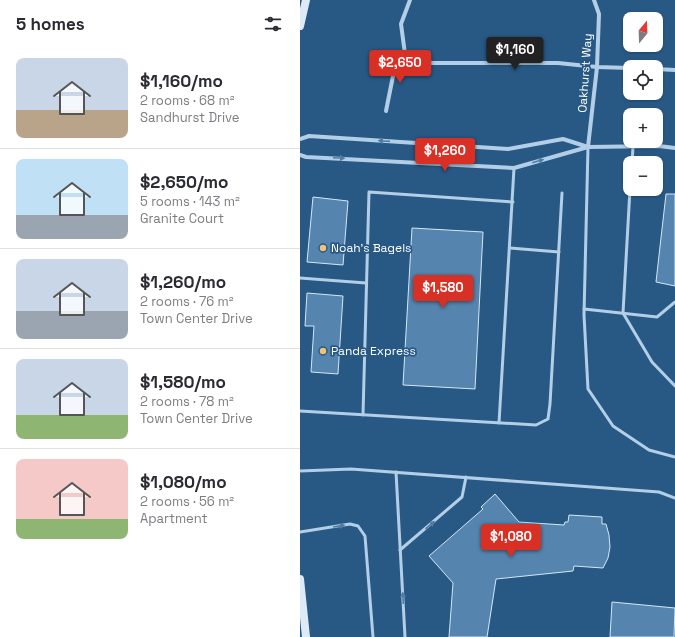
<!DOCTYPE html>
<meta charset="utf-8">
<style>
body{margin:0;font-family:"Space Grotesk",sans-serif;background:#f7f7f7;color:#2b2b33;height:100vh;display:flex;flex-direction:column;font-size:15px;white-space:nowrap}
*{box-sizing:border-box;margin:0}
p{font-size:13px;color:#7c7c81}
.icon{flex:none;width:22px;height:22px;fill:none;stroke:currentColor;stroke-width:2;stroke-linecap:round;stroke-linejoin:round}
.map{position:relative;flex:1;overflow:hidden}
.sheet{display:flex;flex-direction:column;background:#fff;width:300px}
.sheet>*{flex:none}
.needle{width:26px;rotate:19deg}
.tools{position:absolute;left:323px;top:12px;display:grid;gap:8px}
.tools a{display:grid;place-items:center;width:40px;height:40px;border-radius:8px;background:#fff;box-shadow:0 1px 3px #0004;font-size:20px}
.price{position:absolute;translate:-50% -34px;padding:0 9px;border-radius:4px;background:#d93025;color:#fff;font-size:13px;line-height:26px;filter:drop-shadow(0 1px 2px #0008)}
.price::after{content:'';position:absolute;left:50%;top:24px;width:12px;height:9px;margin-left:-6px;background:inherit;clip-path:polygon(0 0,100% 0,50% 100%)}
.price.selected{background:#222;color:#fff}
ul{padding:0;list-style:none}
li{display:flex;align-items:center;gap:12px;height:100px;padding:0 16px}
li+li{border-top:1px solid #e1e1e2}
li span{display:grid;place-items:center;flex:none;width:112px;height:80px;border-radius:8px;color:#555}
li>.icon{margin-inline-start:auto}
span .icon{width:48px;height:48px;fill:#fffc;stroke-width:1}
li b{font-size:17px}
h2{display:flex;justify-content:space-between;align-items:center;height:48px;padding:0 16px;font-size:17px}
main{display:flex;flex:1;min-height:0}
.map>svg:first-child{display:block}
</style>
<main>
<section class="sheet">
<h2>5 homes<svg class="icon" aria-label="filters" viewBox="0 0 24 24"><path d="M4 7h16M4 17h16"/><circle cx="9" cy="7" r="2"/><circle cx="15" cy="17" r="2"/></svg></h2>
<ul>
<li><span style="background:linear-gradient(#c9d6e8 65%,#b9a48a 0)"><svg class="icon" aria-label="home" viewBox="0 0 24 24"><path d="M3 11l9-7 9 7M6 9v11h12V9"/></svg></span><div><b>$1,160/mo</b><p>2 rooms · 68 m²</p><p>Sandhurst Drive</p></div></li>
<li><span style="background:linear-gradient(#bfe0f5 70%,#9aa5b1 0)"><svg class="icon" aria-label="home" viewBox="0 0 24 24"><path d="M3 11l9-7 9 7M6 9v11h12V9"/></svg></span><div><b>$2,650/mo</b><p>5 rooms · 143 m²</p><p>Granite Court</p></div></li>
<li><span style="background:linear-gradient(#c9d6e8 65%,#9aa5b1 0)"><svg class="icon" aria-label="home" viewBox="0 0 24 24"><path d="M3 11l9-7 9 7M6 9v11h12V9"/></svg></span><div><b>$1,260/mo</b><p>2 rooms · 76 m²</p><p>Town Center Drive</p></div></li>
<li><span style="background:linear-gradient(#c9d6e8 70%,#8fb573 0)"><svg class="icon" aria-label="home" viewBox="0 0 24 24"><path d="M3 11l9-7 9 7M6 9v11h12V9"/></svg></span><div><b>$1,580/mo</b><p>2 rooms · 78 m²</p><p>Town Center Drive</p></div></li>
<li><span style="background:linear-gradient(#f6c9c9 75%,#8fb573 0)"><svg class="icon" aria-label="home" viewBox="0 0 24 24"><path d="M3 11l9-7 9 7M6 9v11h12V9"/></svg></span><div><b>$1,080/mo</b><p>2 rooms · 56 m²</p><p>Apartment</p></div></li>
</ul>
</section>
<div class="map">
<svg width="375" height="637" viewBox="0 0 375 637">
<rect width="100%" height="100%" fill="#285985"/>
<g fill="#5585ae" stroke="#d6e7f6">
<polygon points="366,194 375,194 375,286 356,282"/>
<polygon points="13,197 48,201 43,265 7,262"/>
<polygon points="112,228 183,232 175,389 103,385"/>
<polygon points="7,293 43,296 38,374 11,372 14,326 5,326"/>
<polygon points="195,494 219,522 264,525 265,522 268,522 269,515 302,517 302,524 306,524 309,535 310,547 308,558 303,568 274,566 273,571 196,579 187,637 149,637 153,583 129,556 183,509 181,507"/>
<polygon points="312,602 375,608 374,637 310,637"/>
</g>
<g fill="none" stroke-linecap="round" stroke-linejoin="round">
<g stroke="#b3cfe7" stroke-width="3">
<polyline points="288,147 284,315 288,389 313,426 349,450 375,457"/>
<polyline points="332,163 333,147"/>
<polyline points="330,189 323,313 352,362 375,386"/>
<polyline points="210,248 259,252"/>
<polyline points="0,278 66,283"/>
<polyline points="284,309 357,317 375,302"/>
<polyline points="0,411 236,425 248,419 250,404 262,193"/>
<polyline points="63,415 69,192 213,202"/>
<polyline points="199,423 214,168"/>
<polyline points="0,471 51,469 359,492 375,498"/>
<polyline points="96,472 105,637"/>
<polyline points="0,532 50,524 58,526 65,536 73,637"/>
<polyline points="100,550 162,497 166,477"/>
</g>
<g stroke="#b3cfe7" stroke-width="4">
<polyline points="105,54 131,63 258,63 297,67 330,68"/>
<polyline points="105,54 101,24 110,0"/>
<polyline points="356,69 375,70"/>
<polyline points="86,111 93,76 105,54"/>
<polyline points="0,139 9,136 208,149 263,139 288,147"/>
<polyline points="288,147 297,67 299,14 294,0"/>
<polyline points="0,155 6,157 214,168 288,147 359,146 375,148"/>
</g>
<g stroke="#ddeaf7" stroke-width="8">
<polyline points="0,26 6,0"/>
<polyline points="0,579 6,637"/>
</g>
</g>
<defs><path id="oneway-solid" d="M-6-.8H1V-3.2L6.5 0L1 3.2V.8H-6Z"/></defs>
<g fill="#527ca2">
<use href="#oneway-solid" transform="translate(84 141) rotate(-176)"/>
<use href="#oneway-solid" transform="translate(39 158) rotate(3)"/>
<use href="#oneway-solid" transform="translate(238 161) rotate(-16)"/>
<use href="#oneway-solid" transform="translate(130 525) rotate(-41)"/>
<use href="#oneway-solid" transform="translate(39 526) rotate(-9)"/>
<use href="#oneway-solid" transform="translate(103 598) rotate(-93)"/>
</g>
<g fill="#efc27a" stroke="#285985" stroke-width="1.5">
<circle cx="23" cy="248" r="4"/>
<circle cx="23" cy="351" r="4"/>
</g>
<g text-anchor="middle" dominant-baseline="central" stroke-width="3.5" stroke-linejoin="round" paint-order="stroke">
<g font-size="12" fill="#fff" stroke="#285985">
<text transform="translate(285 73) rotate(-86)">Oakhurst Way</text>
</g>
<g font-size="12" fill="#fff" stroke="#285985" text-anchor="start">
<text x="31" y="248">Noah's Bagels</text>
<text x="31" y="351">Panda Express</text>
</g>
</g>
</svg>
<div class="tools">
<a><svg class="needle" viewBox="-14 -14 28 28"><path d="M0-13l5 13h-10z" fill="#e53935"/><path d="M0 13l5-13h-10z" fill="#7c7c81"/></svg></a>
<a><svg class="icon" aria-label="locate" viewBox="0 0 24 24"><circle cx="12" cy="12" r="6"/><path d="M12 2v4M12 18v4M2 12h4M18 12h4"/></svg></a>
<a>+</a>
<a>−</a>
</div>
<b class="price selected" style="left:215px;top:71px">$1,160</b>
<b class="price" style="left:100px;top:84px">$2,650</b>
<b class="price" style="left:145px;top:172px">$1,260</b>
<b class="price" style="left:143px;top:309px">$1,580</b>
<b class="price" style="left:211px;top:558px">$1,080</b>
</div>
</main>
